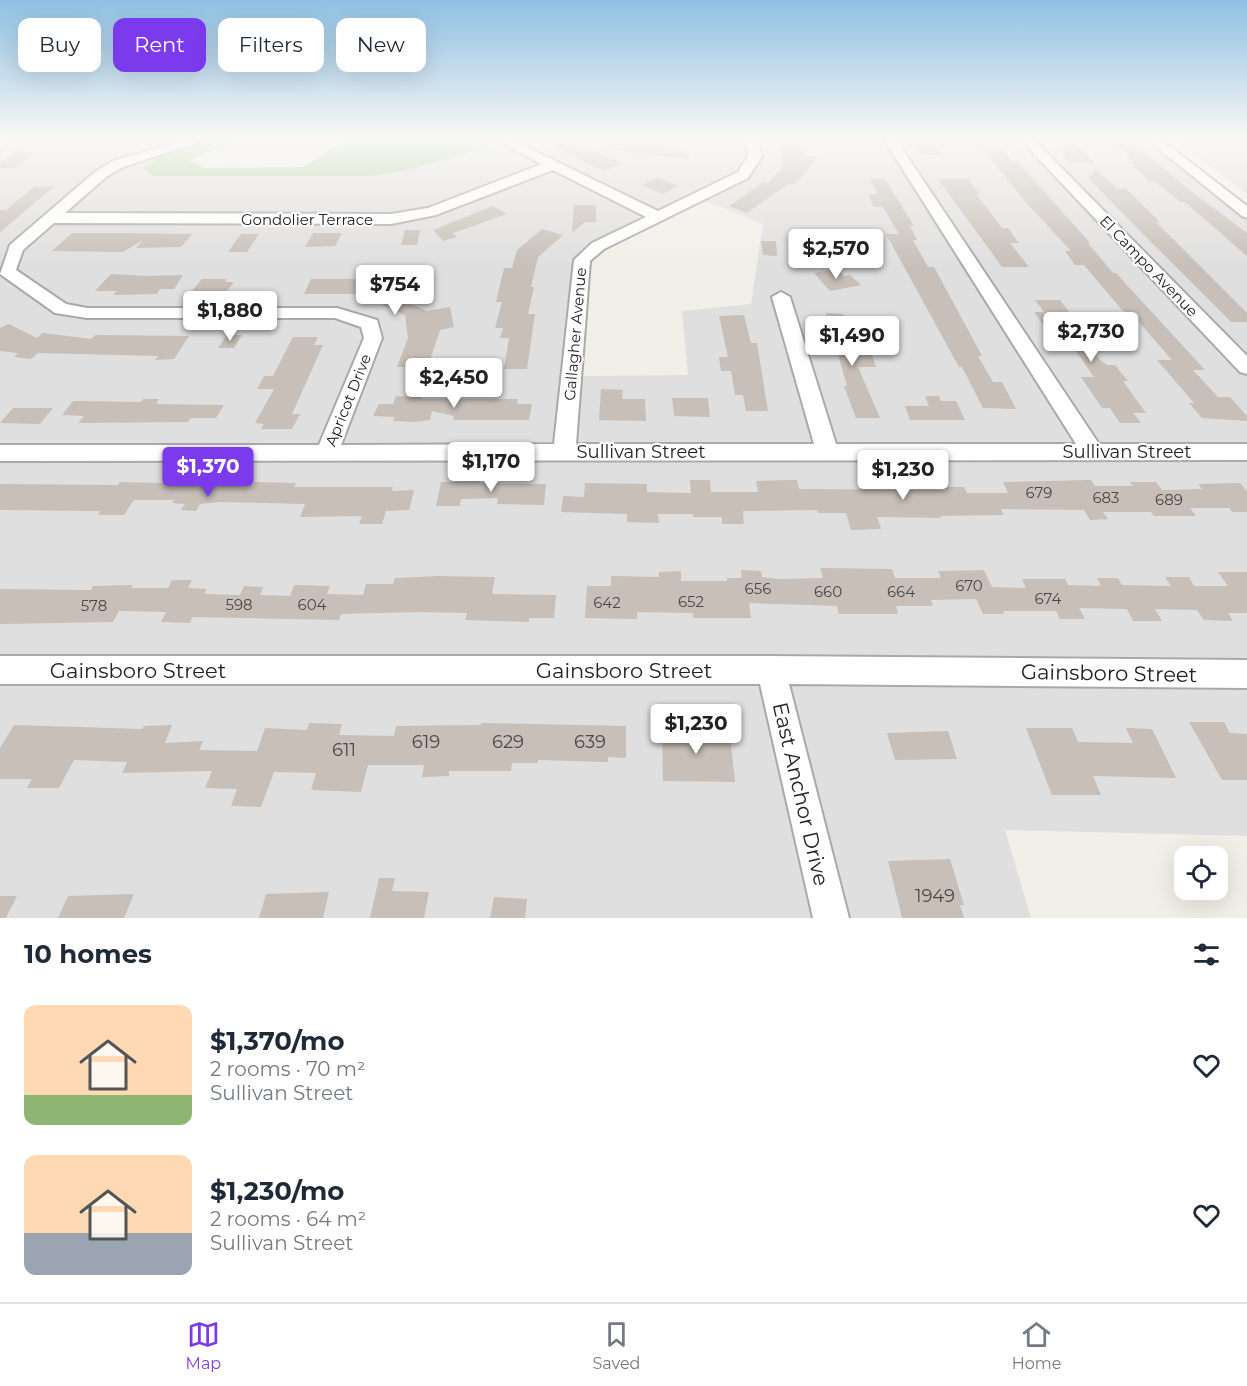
<!DOCTYPE html>
<meta charset="utf-8">
<style>
body{margin:0;font-family:Montserrat,sans-serif;background:#f6f6f7;color:#1f2937;height:100vh;display:flex;flex-direction:column;font-size:22px;white-space:nowrap}
*{box-sizing:border-box;margin:0}
p{font-size:20px;color:#747a83}
.icon{flex:none;width:33px;height:33px;fill:none;stroke:currentColor;stroke-width:2;stroke-linecap:round;stroke-linejoin:round}
.map{position:relative;height:918px;overflow:hidden}
.panel{display:flex;flex-direction:column;background:#fff;flex:1}
.panel>*{flex:none}
.top-card{position:absolute;left:18px;top:18px;width:600px;height:54px;display:flex;gap:12px}
.buttons{position:absolute;left:1174px;top:846px;display:grid;gap:12px}
.buttons a{display:grid;place-items:center;width:54px;height:54px;border-radius:12px;background:#fff;box-shadow:0 6px 24px #0002;font-size:30px}
.price{position:absolute;translate:-50% -51px;padding:0 14px;border-radius:6px;background:#fff;color:#222;font-size:20px;line-height:39px;filter:drop-shadow(0 2px 3px #0008)}
.price::after{content:'';position:absolute;left:50%;top:36px;width:18px;height:14px;margin-left:-9px;background:inherit;clip-path:polygon(0 0,100% 0,50% 100%)}
.price.selected{background:#7c3aed;color:#fff}
ul{padding:0;list-style:none}
li{display:flex;align-items:center;gap:18px;height:150px;padding:0 24px}
li span{display:grid;place-items:center;flex:none;width:168px;height:120px;border-radius:12px;color:#555}
li>.icon{margin-inline-start:auto}
span .icon{width:72px;height:72px;fill:#fffc;stroke-width:1}
li b{font-size:26px}
h2{display:flex;justify-content:space-between;align-items:center;height:72px;padding:0 24px;font-size:26px}
.pill{padding:0 21px;border-radius:12px;background:#fff;box-shadow:0 6px 24px #0002;font-size:21px;line-height:54px}
.pill.selected{background:#7c3aed;color:#fff}
.menu{display:flex;justify-content:space-around;align-items:center;height:84px;border-top:2px solid #e0e1e3;background:#fff;font-size:16px;color:#747a83}
.menu a{display:grid;justify-items:center;gap:3px}
.menu .selected{color:#7c3aed}
.map>svg:first-child{display:block}
</style>
<div class="map">
<svg width="1247" height="918" viewBox="0 0 1247 918">
<rect width="100%" height="100%" fill="#f2efe9"/>
<g fill="#e0dfdf">
<polygon points="14,138 197,138 117,162 9,250 0,272 0,148"/>
<polygon points="211,138 218,138 144,168 153,176 369,176 412,168 489,146 473,138 493,138 549,166 456,203 381,216 61,215 106,175 121,166"/>
<polygon points="507,138 747,138 750,155 738,173 657,212"/>
<polygon points="757,138 885,138 1080,445 833,445 786,292 774,293 816,445 573,445 579,376 688,375 682,311 751,304 763,224 700,199 760,157"/>
<polygon points="894,138 1021,138 1247,376 1247,445 1097,445"/>
<polygon points="1030,138 1146,138 1247,217 1247,360"/>
<polygon points="1172,138 1247,138 1247,194 1184,147"/>
<polygon points="556,170 648,216 577,258 556,445 338,445 374,320 339,308 92,308 68,304 15,269 23,248 54,222 378,222 458,208"/>
<polygon points="0,275 54,312 81,317 333,318 363,328 366,339 321,445 0,446"/>
<polygon points="1247,459 1247,662 0,659 0,460"/>
<polygon points="763,681 816,918 0,918 0,682"/>
<polygon points="785,681 1247,686 1247,836 1005,830 1031,918 845,918"/>
</g>
<polygon fill="#add19e" points="218,138 244,138 189,160 204,168 303,167 349,138 473,138 490,147 412,169 369,176 153,176 144,168 163,154"/>
<g fill="#c7bfb8">
<polygon points="553,138 561,138 622,163 604,171 550,145"/>
<polygon points="629,138 650,138 690,155 689,159 602,148"/>
<polygon points="777,139 798,139 805,156 818,157 794,185 788,184 747,213 729,206 764,182 768,183 782,168 783,154"/>
<polygon points="911,139 930,139 941,155 921,155"/>
<polygon points="1110,140 1131,140 1188,189 1247,233 1247,256 1185,202 1180,202 1156,182 1150,182 1128,161 1134,162"/>
<polygon points="977,141 994,141 1012,161 1017,161 1090,243 1088,243 1113,273 1116,273 1205,370 1193,370 1218,397 1230,397 1247,416 1247,421 1202,418 1189,403 1194,403 1157,360 1172,360 1138,321 1122,310 1084,265 1075,265 1065,251 1071,251 1024,200"/>
<polygon points="1052,142 1073,142 1095,163 1070,163"/>
<polygon points="17,151 34,153 16,168 0,168 0,163"/>
<polygon points="1096,170 1118,189 1126,189 1160,222 1156,222 1247,313 1247,322 1231,322 1149,240 1088,178"/>
<polygon points="657,177 678,186 663,194 642,185"/>
<polygon points="870,179 885,179 914,226 910,226 917,240 913,240 928,267 934,267 939,276 982,356 978,356 993,382 1002,382 1016,409 983,408 962,367 959,367 886,234 899,234 883,207 874,207 868,194 878,194"/>
<polygon points="938,179 968,179 980,194 976,194 1002,228 1008,228 1019,243 1010,243 1029,267 1002,267"/>
<polygon points="55,186 0,232 0,210 6,210 34,187"/>
<polygon points="574,205 596,205 596,222 585,222 572,233"/>
<polygon points="493,206 507,214 453,233 457,237 443,241 433,230"/>
<polygon points="542,229 563,235 538,257 531,287 534,287 528,314 535,314 527,369 504,369 509,338 500,338 503,328 495,328 502,302 496,302 504,268 512,268 517,250"/>
<polygon points="405,230 420,230 417,245 401,245"/>
<polygon points="72,233 129,233 192,234 181,247 136,248 143,240 123,252 52,251"/>
<polygon points="313,233 342,233 335,246 305,247"/>
<polygon points="241,234 259,234 247,252 228,252"/>
<polygon points="761,241 776,241 777,256 763,255"/>
<polygon points="837,269 844,276 850,275 861,285 830,291 814,273"/>
<polygon points="111,274 148,276 183,275 174,289 160,289 157,294 113,295 117,291 95,291"/>
<polygon points="202,279 227,279 225,282 234,282 224,295 190,294"/>
<polygon points="311,279 377,279 373,286 427,311 450,307 454,327 440,330 430,360 422,360 420,367 397,367 408,338 405,315 360,294 304,294"/>
<polygon points="1035,300 1060,300 1076,321 1070,321 1100,360 1107,365 1115,365 1128,381 1123,381 1146,413 1133,413 1141,423 1120,423 1110,408 1102,408 1081,377 1094,377 1075,350 1062,351 1034,312 1044,312"/>
<polygon points="826,313 843,314 854,349 870,349 876,367 858,367 880,418 856,418 844,386 847,386 833,337 829,337 824,321 828,321"/>
<polygon points="744,315 751,343 757,343 768,411 746,411 743,395 735,395 731,371 721,371 719,357 728,357 719,316"/>
<polygon points="9,324 37,338 43,333 91,339 95,335 189,336 174,359 155,360 158,356 38,353 31,359 14,357 18,353 0,351 0,328"/>
<polygon points="227,335 242,335 234,348 218,348"/>
<polygon points="293,337 318,337 314,345 323,345 292,414 300,414 292,429 261,429 264,424 255,423 274,389 257,389 264,376 273,376"/>
<polygon points="601,389 623,390 622,399 645,399 646,421 599,420"/>
<polygon points="396,396 422,397 421,399 518,399 517,404 532,404 529,420 453,420 454,416 432,411 430,420 414,422 393,421 395,417 373,416 379,404 393,404"/>
<polygon points="925,396 939,396 941,401 956,401 965,420 910,420 905,406 929,406"/>
<polygon points="672,398 708,398 710,417 674,416"/>
<polygon points="143,399 159,399 156,404 224,405 216,418 191,418 188,422 78,423 84,416 62,415 73,401 141,402"/>
<polygon points="13,408 53,408 40,424 0,423"/>
<polygon points="690,480 710,480 711,492 758,492 756,481 797,480 799,489 945,490 944,487 964,487 967,493 1008,493 1003,482 1091,480 1095,486 1133,486 1130,482 1156,482 1162,490 1202,489 1198,484 1240,483 1247,491 1247,512 1232,512 1229,508 1190,508 1196,516 1154,516 1151,512 1103,512 1108,519 1090,520 1084,510 1001,509 1004,515 940,516 941,518 877,517 881,529 851,530 846,513 818,513 817,510 743,511 744,524 722,524 722,517 693,517 693,514 658,514 659,523 627,522 627,514 561,512 563,496 584,497 585,483 647,484 647,492 691,493"/>
<polygon points="480,481 480,483 546,484 544,505 497,504 498,498 461,499 460,506 436,506 441,482"/>
<polygon points="120,482 253,485 254,482 296,483 294,487 393,487 392,491 414,490 409,510 386,511 382,524 359,524 362,516 300,517 305,504 219,502 200,504 196,511 181,510 185,504 172,503 174,500 134,500 124,515 98,515 100,511 0,510 0,484 118,485"/>
<polygon points="820,568 892,569 895,578 941,578 938,571 984,570 992,587 1026,588 1022,579 1065,579 1068,585 1101,586 1097,578 1118,578 1122,585 1171,586 1165,577 1189,577 1194,586 1228,586 1218,572 1247,572 1247,613 1228,613 1233,621 1204,620 1197,610 1155,609 1162,621 1133,621 1127,609 1079,608 1085,619 1060,619 1056,611 1003,611 1004,614 983,614 976,599 931,600 933,606 896,606 898,614 839,614 837,606 749,603 751,618 693,618 693,613 637,612 637,619 585,618 587,586 611,586 611,576 659,577 659,572 681,571 681,581 727,581 727,578 742,578 741,570 761,571 762,577 778,579 823,578"/>
<polygon points="439,576 495,577 492,594 556,595 554,618 529,618 529,622 465,620 467,613 418,612 341,614 339,620 192,617 190,623 161,622 166,612 119,611 113,622 0,624 0,589 91,590 93,586 133,585 131,588 168,588 172,580 192,580 188,588 207,589 204,594 240,595 244,586 263,587 260,595 290,596 294,585 330,586 327,594 363,595 366,584 393,584 395,578"/>
<polygon points="1189,722 1224,722 1230,733 1247,734 1247,780 1222,780"/>
<polygon points="309,723 342,724 339,735 394,736 396,726 481,725 481,723 626,726 626,758 608,757 608,762 538,760 538,763 512,763 511,771 449,771 449,776 422,777 424,765 368,765 361,792 311,790 316,773 274,772 261,807 231,806 237,789 205,788 212,771 122,773 127,762 74,760 59,788 27,788 32,779 0,779 0,748 14,725 142,729 144,726 172,725 165,743 203,741 199,750 257,751 265,728 307,730"/>
<polygon points="662,723 694,723 694,735 730,735 735,782 663,781"/>
<polygon points="1026,728 1072,728 1078,742 1133,743 1126,728 1152,729 1176,778 1093,776 1101,795 1052,795"/>
<polygon points="948,731 957,759 895,760 887,733"/>
<polygon points="950,859 964,905 960,905 964,918 902,918 888,861"/>
<polygon points="379,878 395,878 392,891 429,892 424,918 370,918"/>
<polygon points="329,892 323,918 259,918 266,894"/>
<polygon points="134,894 124,918 58,918 68,896"/>
<polygon points="0,896 17,896 6,918 0,918"/>
<polygon points="494,897 527,899 525,918 490,918"/>
</g>
<g fill="none" stroke-linecap="round" stroke-linejoin="round">
<defs>
<g id="minor">
<polygon points="16,138 0,148 0,139"/>
<path d="M191 138H210L123 167 106 177 65 213 391 214 428 208 542 164 493 138H508L658 211 738 172 748 156 746 138H758L762 156 748 178 604 249 590 261 576 444H814L772 297 781 292 790 297 836 444H1076L883 138H895L1099 444H1247V460L0 461V445H319L364 338 361 327 335 318H87L55 313 0 274 10 245 96 171 113 161ZM553 170 646 217 592 243 574 260 554 444 341 445 382 338 377 320 337 308H87L66 304 16 270 23 250 54 223 391 224 436 215Z"/>
<polygon points="1019,138 1032,138 1247,356 1247,374 1240,372"/>
<polygon points="1145,138 1159,138 1247,206 1247,218 1242,216"/>
<polygon points="0,656 771,656 1247,660 1247,688 789,684 849,918 813,918 760,684 0,684"/>
</g>
</defs>
<use href="#minor" stroke="#a9a9a9" stroke-width="4"/>
<use href="#minor" fill="#fff" fill-rule="evenodd"/>
</g>
<linearGradient id="sky" x2="0" y2="1"><stop stop-color="#8fc0e4"/><stop offset="0.52" stop-color="#f9f8f5"/><stop offset="1" stop-color="#f9f8f5" stop-opacity="0"/></linearGradient>
<rect width="1247" height="266" fill="url(#sky)"/>
<g text-anchor="middle" dominant-baseline="central" stroke-width="4.5" stroke-linejoin="round" paint-order="stroke">
<g font-size="15" fill="#222" stroke="#fff">
<text x="307" y="219">Gondolier Terrace</text>
<text transform="translate(1149 266) rotate(46)">El Campo Avenue</text>
<text transform="translate(575 334) rotate(-85)">Gallagher Avenue</text>
<text transform="translate(348 400) rotate(-68)">Apricot Drive</text>
</g>
<g font-size="15" fill="#4b4948">
<text x="1039" y="492">679</text>
<text x="1106" y="497">683</text>
<text x="1169" y="499">689</text>
<text x="969" y="585">670</text>
<text x="758" y="588">656</text>
<text x="828" y="591">660</text>
<text x="901" y="591">664</text>
<text x="1048" y="598">674</text>
<text x="691" y="601">652</text>
<text x="607" y="602">642</text>
<text x="239" y="604">598</text>
<text x="312" y="604">604</text>
<text x="94" y="605">578</text>
</g>
<g font-size="18" fill="#222" stroke="#fff">
<text x="641" y="452">Sullivan Street</text>
<text x="1127" y="452">Sullivan Street</text>
</g>
<g font-size="18" fill="#4b4948">
<text x="426" y="742">619</text>
<text x="508" y="742">629</text>
<text x="590" y="742">639</text>
<text x="344" y="750">611</text>
<text x="935" y="896">1949</text>
</g>
<g font-size="21" fill="#222" stroke="#fff">
<text x="138" y="670">Gainsboro Street</text>
<text x="624" y="670">Gainsboro Street</text>
<text transform="translate(1109 673) rotate(1)">Gainsboro Street</text>
<text transform="translate(801 794) rotate(77)">East Anchor Drive</text>
</g>
</g>
</svg>
<div class="buttons">
<a><svg class="icon" aria-label="locate" viewBox="0 0 24 24"><circle cx="12" cy="12" r="6"/><path d="M12 2v4M12 18v4M2 12h4M18 12h4"/></svg></a>
</div>
<b class="price" style="left:836px;top:280px">$2,570</b>
<b class="price" style="left:395px;top:316px">$754</b>
<b class="price" style="left:230px;top:342px">$1,880</b>
<b class="price" style="left:1091px;top:363px">$2,730</b>
<b class="price" style="left:852px;top:367px">$1,490</b>
<b class="price" style="left:454px;top:409px">$2,450</b>
<b class="price" style="left:491px;top:493px">$1,170</b>
<b class="price selected" style="left:208px;top:498px">$1,370</b>
<b class="price" style="left:903px;top:501px">$1,230</b>
<b class="price" style="left:696px;top:755px">$1,230</b>
<div class="top-card">
<a class="pill">Buy</a>
<a class="pill selected">Rent</a>
<a class="pill">Filters</a>
<a class="pill">New</a>
</div>
</div>
<section class="panel">
<h2>10 homes<svg class="icon" aria-label="filters" viewBox="0 0 24 24"><path d="M4 7h16M4 17h16"/><circle cx="9" cy="7" r="2"/><circle cx="15" cy="17" r="2"/></svg></h2>
<ul>
<li><span style="background:linear-gradient(#ffd9b3 75%,#8fb573 0)"><svg class="icon" aria-label="home" viewBox="0 0 24 24"><path d="M3 11l9-7 9 7M6 9v11h12V9"/></svg></span><div><b>$1,370/mo</b><p>2 rooms · 70 m²</p><p>Sullivan Street</p></div><svg class="icon" aria-label="heart" viewBox="0 0 24 24"><path d="M12 20l-8-8c-3-5 5-10 8-4 3-6 11-1 8 4z"/></svg></li>
<li><span style="background:linear-gradient(#ffd9b3 65%,#9aa5b1 0)"><svg class="icon" aria-label="home" viewBox="0 0 24 24"><path d="M3 11l9-7 9 7M6 9v11h12V9"/></svg></span><div><b>$1,230/mo</b><p>2 rooms · 64 m²</p><p>Sullivan Street</p></div><svg class="icon" aria-label="heart" viewBox="0 0 24 24"><path d="M12 20l-8-8c-3-5 5-10 8-4 3-6 11-1 8 4z"/></svg></li>
</ul>
</section>
<nav class="menu">
<a class="selected"><svg class="icon" aria-label="map" viewBox="0 0 24 24"><path d="M3 6l6-2 6 2 6-2v14l-6 2-6-2-6 2zM9 4v14M15 6v14"/></svg>Map</a>
<a><svg class="icon" aria-label="saved" viewBox="0 0 24 24"><path d="M7 4h10v16l-5-4-5 4z"/></svg>Saved</a>
<a><svg class="icon" aria-label="home" viewBox="0 0 24 24"><path d="M3 11l9-7 9 7M6 9v11h12V9"/></svg>Home</a>
</nav>
